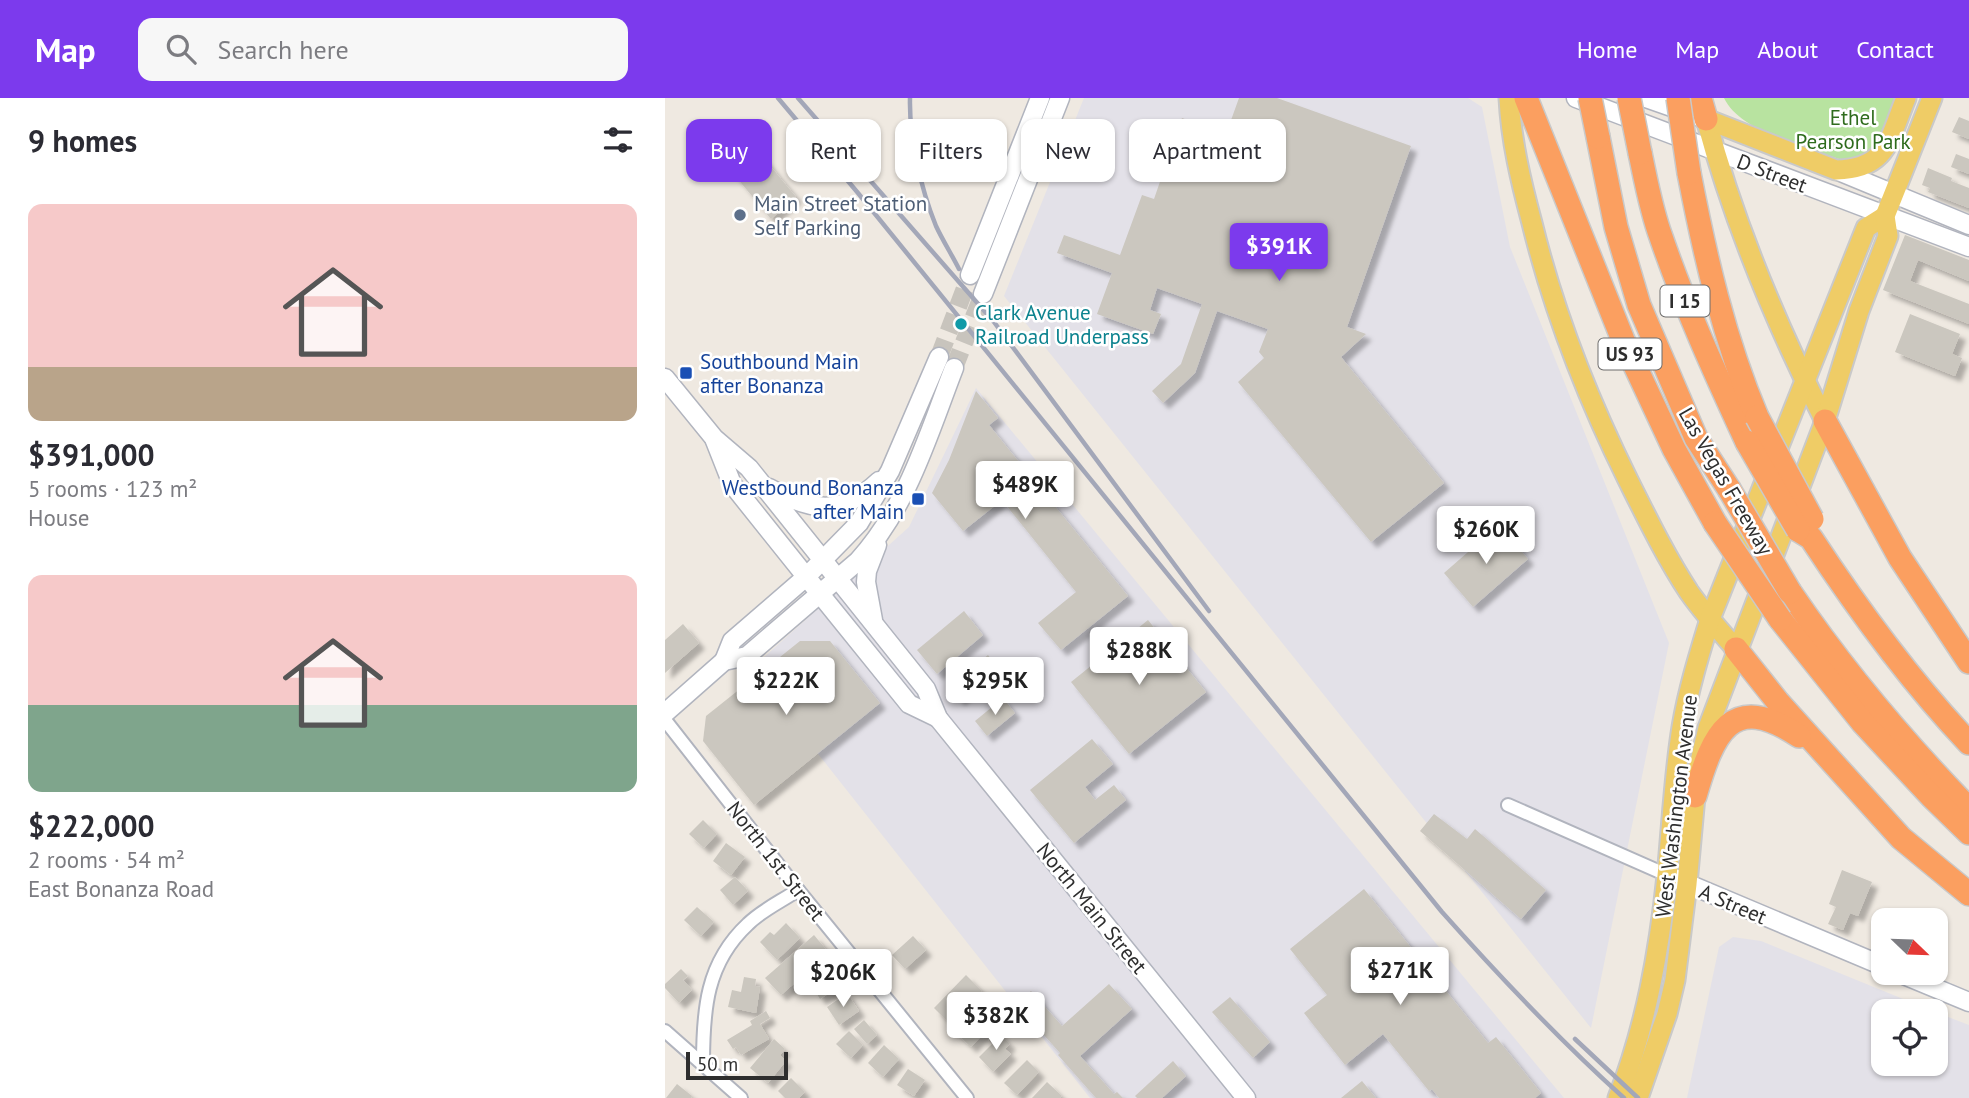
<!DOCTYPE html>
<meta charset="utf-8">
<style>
body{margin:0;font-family:"PT Sans",sans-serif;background:#f7f7f7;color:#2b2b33;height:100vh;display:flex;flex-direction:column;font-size:26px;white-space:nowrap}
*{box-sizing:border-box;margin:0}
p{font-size:23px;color:#7c7c81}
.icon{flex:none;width:38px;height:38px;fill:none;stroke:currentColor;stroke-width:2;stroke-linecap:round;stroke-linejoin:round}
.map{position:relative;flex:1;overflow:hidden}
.panel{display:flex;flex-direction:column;background:#fff;width:665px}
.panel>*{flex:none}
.guide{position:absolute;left:21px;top:21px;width:665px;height:63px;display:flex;gap:14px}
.needle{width:46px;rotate:113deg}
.controls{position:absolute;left:1206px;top:810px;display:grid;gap:14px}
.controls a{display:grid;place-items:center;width:77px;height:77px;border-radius:14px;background:#fff;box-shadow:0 2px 5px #0004;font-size:35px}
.scale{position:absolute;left:21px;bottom:18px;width:102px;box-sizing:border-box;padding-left:7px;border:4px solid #2e2e2e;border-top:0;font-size:19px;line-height:24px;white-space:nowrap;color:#2e2e2e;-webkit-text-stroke:5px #fff;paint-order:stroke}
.price{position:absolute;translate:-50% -60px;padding:0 16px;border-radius:7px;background:#fff;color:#222;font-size:23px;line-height:46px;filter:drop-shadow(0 2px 4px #0008)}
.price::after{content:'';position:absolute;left:50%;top:42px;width:21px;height:16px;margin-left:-10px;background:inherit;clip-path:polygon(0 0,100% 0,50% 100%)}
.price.selected{background:#7c3aed;color:#fff}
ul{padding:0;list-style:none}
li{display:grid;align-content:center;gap:14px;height:371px;padding:0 28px}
li span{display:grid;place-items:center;height:217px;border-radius:14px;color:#555}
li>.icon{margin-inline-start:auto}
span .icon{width:126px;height:126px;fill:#fffc;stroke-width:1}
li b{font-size:30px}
h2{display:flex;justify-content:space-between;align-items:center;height:84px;padding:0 28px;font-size:30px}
.chip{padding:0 24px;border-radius:14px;background:#fff;box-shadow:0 2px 5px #0004;font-size:24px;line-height:63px}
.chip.selected{background:#7c3aed;color:#fff}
header{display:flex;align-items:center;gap:42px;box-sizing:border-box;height:98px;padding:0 35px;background:#7c3aed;color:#fff}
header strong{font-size:33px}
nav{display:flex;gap:38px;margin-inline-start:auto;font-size:24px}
.search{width:490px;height:63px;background:#f7f7f7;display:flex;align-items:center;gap:18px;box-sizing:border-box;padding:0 24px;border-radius:14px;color:#7c7c81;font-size:26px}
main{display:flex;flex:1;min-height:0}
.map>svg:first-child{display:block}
</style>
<header>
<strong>Map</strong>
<div class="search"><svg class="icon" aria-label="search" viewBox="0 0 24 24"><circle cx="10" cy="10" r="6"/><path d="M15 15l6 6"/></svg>Search here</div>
<nav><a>Home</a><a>Map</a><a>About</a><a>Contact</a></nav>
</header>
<main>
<section class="panel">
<h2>9 homes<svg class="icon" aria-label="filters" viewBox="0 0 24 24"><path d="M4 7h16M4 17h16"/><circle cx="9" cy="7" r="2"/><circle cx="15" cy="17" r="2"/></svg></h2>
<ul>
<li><span style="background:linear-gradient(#f6c9c9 75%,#b9a48a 0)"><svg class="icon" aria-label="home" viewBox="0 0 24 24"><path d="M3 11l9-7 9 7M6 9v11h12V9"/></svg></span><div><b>$391,000</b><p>5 rooms · 123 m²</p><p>House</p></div></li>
<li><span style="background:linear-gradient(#f6c9c9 60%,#7fa58c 0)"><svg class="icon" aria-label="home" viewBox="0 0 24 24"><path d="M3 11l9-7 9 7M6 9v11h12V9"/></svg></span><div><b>$222,000</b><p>2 rooms · 54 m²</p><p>East Bonanza Road</p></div></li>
</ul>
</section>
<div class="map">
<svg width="1304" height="1000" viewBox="0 0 1304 1000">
<defs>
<filter id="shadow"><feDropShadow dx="6" dy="6" stdDeviation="2" flood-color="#0004"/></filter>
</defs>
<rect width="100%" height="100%" fill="#efe9e1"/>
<g fill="#e3e1e8">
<polygon points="419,0 803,0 817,9 845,149 1004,545 926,930 339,198"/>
<polygon points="311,290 899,1000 425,1000 86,571 244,429"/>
<polygon points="1068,839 1096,843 1270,914 1218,914 1218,966 1270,966 1270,914 1304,927 1304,1000 1022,1000 1054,849"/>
</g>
<path fill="#b8e3a0" d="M1059 0H1235L1217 47 1189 64 1174 61C1140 48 1075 34 1059 0Z"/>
<g fill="#cbc7bf" filter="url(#shadow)">
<polygon points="574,0 612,0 746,48 682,229 701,236 676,259 779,385 706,444 573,284 599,260 594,254 603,231 552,213 530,275 498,305 487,293 516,266 537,206 492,190 485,212 496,216 488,236 432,216 447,175 392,155 399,137 455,157 477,97 489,101 517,20 561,36"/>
<polygon points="1294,19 1304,23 1304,41 1287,34"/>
<polygon points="83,41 131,99 106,121 57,62"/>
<polygon points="1291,56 1304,61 1304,76 1286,69"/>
<polygon points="1263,70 1287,80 1286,83 1304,90 1304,110 1263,94 1265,90 1257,87"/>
<polygon points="1240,137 1304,162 1304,183 1253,162 1245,183 1304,206 1304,226 1218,192"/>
<polygon points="1245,216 1295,236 1287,256 1297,260 1290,278 1230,254"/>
<polygon points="311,293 333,320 324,327 463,498 396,552 373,525 411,494 337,402 298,433 267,395 284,362"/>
<polygon points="834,427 863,461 808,509 779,475"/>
<polygon points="299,513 318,537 272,576 252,552"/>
<polygon points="483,522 541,594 464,656 406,584"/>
<polygon points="18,526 34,545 0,575 0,542"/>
<polygon points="135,543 165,543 215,605 89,707 38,643 41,618"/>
<polygon points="323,557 335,573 324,582 321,579 294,602 284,589"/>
<polygon points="338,600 350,615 322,638 310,623"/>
<polygon points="427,641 448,666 420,689 430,702 449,687 461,702 409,745 365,692"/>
<polygon points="769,716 802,741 810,731 881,792 856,821 755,733"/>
<polygon points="38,722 52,736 39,750 24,736"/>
<polygon points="61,745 80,759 66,777 48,763"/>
<polygon points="1177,772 1207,784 1193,818 1185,815 1178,832 1163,826 1171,809 1164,806"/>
<polygon points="70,779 83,793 68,807 55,792"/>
<polygon points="699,791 823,945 831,939 876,995 870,1000 774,1000 767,991 764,993 718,936 680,967 639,915 662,897 625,851"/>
<polygon points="32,809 49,824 36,838 19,822"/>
<polygon points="121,825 135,840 112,862 95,844 105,834 109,837"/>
<polygon points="149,837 164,855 116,897 100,880"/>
<polygon points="248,838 261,852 240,871 227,857"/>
<polygon points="170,867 180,885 155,901 144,882"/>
<polygon points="16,871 23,878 18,882 27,892 14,905 0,890 0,886"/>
<polygon points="301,877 317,893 285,926 269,910"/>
<polygon points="79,879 91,881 90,888 95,889 91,915 63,909 67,892 76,894"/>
<polygon points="444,886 467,911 415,958 449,996 452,994 458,1000 431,1000 393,957 395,955 362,918 355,924 345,912 366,893 397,928"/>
<polygon points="182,895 194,913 174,927 162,909"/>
<polygon points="565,899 605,944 588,960 547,914"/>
<polygon points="318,900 336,917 306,949 288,932"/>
<polygon points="101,913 105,920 95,926 104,941 76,957 71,949 68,951 62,942 87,927 85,923"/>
<polygon points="199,922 212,937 202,946 189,931"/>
<polygon points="184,933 198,947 186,960 171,946"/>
<polygon points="332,933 345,946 340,951 346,956 328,974 314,959 327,946 323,942"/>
<polygon points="109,941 120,951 115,957 121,963 103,985 85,970"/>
<polygon points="219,947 234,961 218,979 203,965"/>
<polygon points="362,962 374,974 352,997 339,985"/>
<polygon points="508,963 521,978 497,1000 472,1000 470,998"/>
<polygon points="243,971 260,982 249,998 232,987"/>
<polygon points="126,980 140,994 134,1000 120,1000 113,993"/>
<polygon points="697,983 711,1000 676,1000"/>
<polygon points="382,984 397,998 395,1000 367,1000"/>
<polygon points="12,986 27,998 26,1000 1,1000"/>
</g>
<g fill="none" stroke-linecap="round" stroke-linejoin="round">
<g stroke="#c8c4bd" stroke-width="18" stroke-dasharray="18 9" stroke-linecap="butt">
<polyline points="274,259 305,177"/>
<polyline points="289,270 318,196"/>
</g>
<defs>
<g id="street">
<polyline points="0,622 133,792 302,1000"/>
<polyline points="843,707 1002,777"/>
<polyline points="0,933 76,1000"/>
<path d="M38 966C38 912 41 865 83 826 97 812 117 803 133 792"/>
</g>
<g id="secondary">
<polyline points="911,0 1304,149"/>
<polyline points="981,0 1041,21"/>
<polyline points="1171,72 1304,127"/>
<polyline points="305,177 375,0"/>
<polyline points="318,196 395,0"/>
<polyline points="0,280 49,340 84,370 261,591 273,620 581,1000"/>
<polyline points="50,343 67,386 155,496 244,606 273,620"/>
<path d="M104 390C146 413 176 419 214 383"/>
<polyline points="208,522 201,484 202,473 212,447"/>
<polyline points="59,563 67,543 141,479 194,425 225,373 274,259"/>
<path d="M0 615 59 563 82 558 193 463C243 408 263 337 289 270"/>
<polyline points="1002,777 1218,868"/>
<polyline points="1234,875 1304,904"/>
</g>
<g id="primary">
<path d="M844 0C846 42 856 84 867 125 889 215 922 299 963 382 982 420 1001 459 1024 494 1038 514 1055 533 1071 551"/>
<path d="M1041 21C1069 126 1111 226 1160 323"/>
<path d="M1041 21 1171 72C1223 71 1224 41 1241 0"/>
<path d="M953 1000C981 928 994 854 1002 778 1007 728 1009 679 1017 629 1023 593 1034 557 1045 521L1201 130 1220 118"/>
<polyline points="973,1000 1002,916 1010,882 1022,786 1032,676 1043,630 1160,323 1194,213 1223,138 1220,118 1267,0"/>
</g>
<g id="highway">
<polyline points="861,0 958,242 1009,351 1050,425"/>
<polyline points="1035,0 1041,21"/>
<polyline points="933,39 951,129 974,207 1031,340 1064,391"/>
<path d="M975 55C981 83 986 112 996 139 1020 209 1051 277 1082 344"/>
<path d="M1024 75C1040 158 1059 241 1092 319"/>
<polyline points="1160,323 1235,460 1304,564"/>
<path d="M1133 432 1146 440C1194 513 1244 582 1304 645"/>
<path d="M1125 494C1178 572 1238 643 1304 711"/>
<polyline points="1115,521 1198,625 1266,698 1304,735"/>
<polyline points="1071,551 1113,604 1236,740 1304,796"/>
<path d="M1030 698C1048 636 1066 592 1134 638"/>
</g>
</defs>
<use href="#street" stroke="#b1b4be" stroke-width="16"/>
<use href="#secondary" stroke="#b1b4be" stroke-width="21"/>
<use href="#primary" stroke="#c9c9c9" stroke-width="23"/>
<use href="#highway" stroke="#c9c9c9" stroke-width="26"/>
<use href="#street" stroke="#fff" stroke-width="12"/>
<use href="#secondary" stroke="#fff" stroke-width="18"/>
<use href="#primary" stroke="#efcc66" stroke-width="19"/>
<use href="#highway" stroke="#fb9f60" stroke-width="23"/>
<g stroke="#a3a7b8" stroke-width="4.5">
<path d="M113 0 193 95 777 814C835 879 894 942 959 1000"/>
<polyline points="133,0 329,224 544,513"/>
<path d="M245 0C244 40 256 91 271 128 278 143 287 157 294 171"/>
<polyline points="910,941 973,1000"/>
</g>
<defs>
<g id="highway-bridge">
<polyline points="925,0 933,39"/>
<polyline points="964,0 975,55"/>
<polyline points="1013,0 1024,75"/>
<polyline points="1092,319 1147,421"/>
<polyline points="1082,344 1133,432"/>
<polyline points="1064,391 1125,494"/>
<polyline points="1050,425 1115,521"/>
</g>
</defs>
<use href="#highway-bridge" stroke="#c9c9c9" stroke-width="26" stroke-linecap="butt"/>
<use href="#highway-bridge" stroke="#fb9f60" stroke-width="23"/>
</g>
<circle fill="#5c6f8a" stroke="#fff" stroke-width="2.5" cx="75" cy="117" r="7"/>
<circle fill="#0f9aa8" stroke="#fff" stroke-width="2.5" cx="296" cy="226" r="7"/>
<g fill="#1a4fb4" stroke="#fff" stroke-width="2.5">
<rect x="14" y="268" width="14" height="14" rx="3.5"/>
<rect x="246" y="394" width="14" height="14" rx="3.5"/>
</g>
<g text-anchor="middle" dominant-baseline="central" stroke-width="5" stroke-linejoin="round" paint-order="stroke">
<g fill="#fff" stroke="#6d6d6d" stroke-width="2">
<rect x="995.5" y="187.5" width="49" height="31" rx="5"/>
<rect x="933.5" y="240.5" width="63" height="31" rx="5"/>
</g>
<g font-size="19" font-weight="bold" fill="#2e2e2e">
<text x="1020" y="203">I 15</text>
<text x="965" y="256">US 93</text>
</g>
<g font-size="21" fill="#2f6c1d" stroke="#fff">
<text x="1188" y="19">Ethel<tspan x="1188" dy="24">Pearson Park</tspan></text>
</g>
<g font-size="21" fill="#2e2e2e" stroke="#fff">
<text transform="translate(1107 75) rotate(21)">D Street</text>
<text transform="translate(1061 383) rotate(60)">Las Vegas Freeway</text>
<text transform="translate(1011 708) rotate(-83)">West Washington Avenue</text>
<text transform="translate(111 763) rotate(52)">North 1st Street</text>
<text transform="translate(1068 806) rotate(23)">A Street</text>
<text transform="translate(427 810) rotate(51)">North Main Street</text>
</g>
<g font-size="21" fill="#4e5e75" stroke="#fff" text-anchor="start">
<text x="89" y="105">Main Street Station<tspan x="89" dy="24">Self Parking</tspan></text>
</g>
<g font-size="21" fill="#0d838f" stroke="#fff" text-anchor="start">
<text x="310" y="214">Clark Avenue<tspan x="310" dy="24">Railroad Underpass</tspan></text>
</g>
<g font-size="21" fill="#164399" stroke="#fff" text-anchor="start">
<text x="35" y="263">Southbound Main<tspan x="35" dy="24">after Bonanza</tspan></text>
<text x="239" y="389" text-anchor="end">Westbound Bonanza<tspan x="239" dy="24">after Main</tspan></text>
</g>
</g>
</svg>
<div class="controls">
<a><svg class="needle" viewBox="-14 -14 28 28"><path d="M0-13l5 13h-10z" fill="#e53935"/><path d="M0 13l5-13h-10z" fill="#7c7c81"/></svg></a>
<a><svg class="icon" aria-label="locate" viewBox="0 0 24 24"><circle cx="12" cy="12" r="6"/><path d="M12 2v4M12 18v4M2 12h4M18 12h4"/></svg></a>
</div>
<div class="scale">50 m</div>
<b class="price selected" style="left:614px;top:185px">$391K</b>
<b class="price" style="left:360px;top:423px">$489K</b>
<b class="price" style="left:821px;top:468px">$260K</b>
<b class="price" style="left:474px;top:589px">$288K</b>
<b class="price" style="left:121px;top:619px">$222K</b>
<b class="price" style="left:330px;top:619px">$295K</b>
<b class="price" style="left:735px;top:909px">$271K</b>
<b class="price" style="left:178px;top:911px">$206K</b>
<b class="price" style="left:331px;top:954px">$382K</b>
<div class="guide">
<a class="chip selected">Buy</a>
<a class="chip">Rent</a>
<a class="chip">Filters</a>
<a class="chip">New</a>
<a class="chip">Apartment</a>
</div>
</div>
</main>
